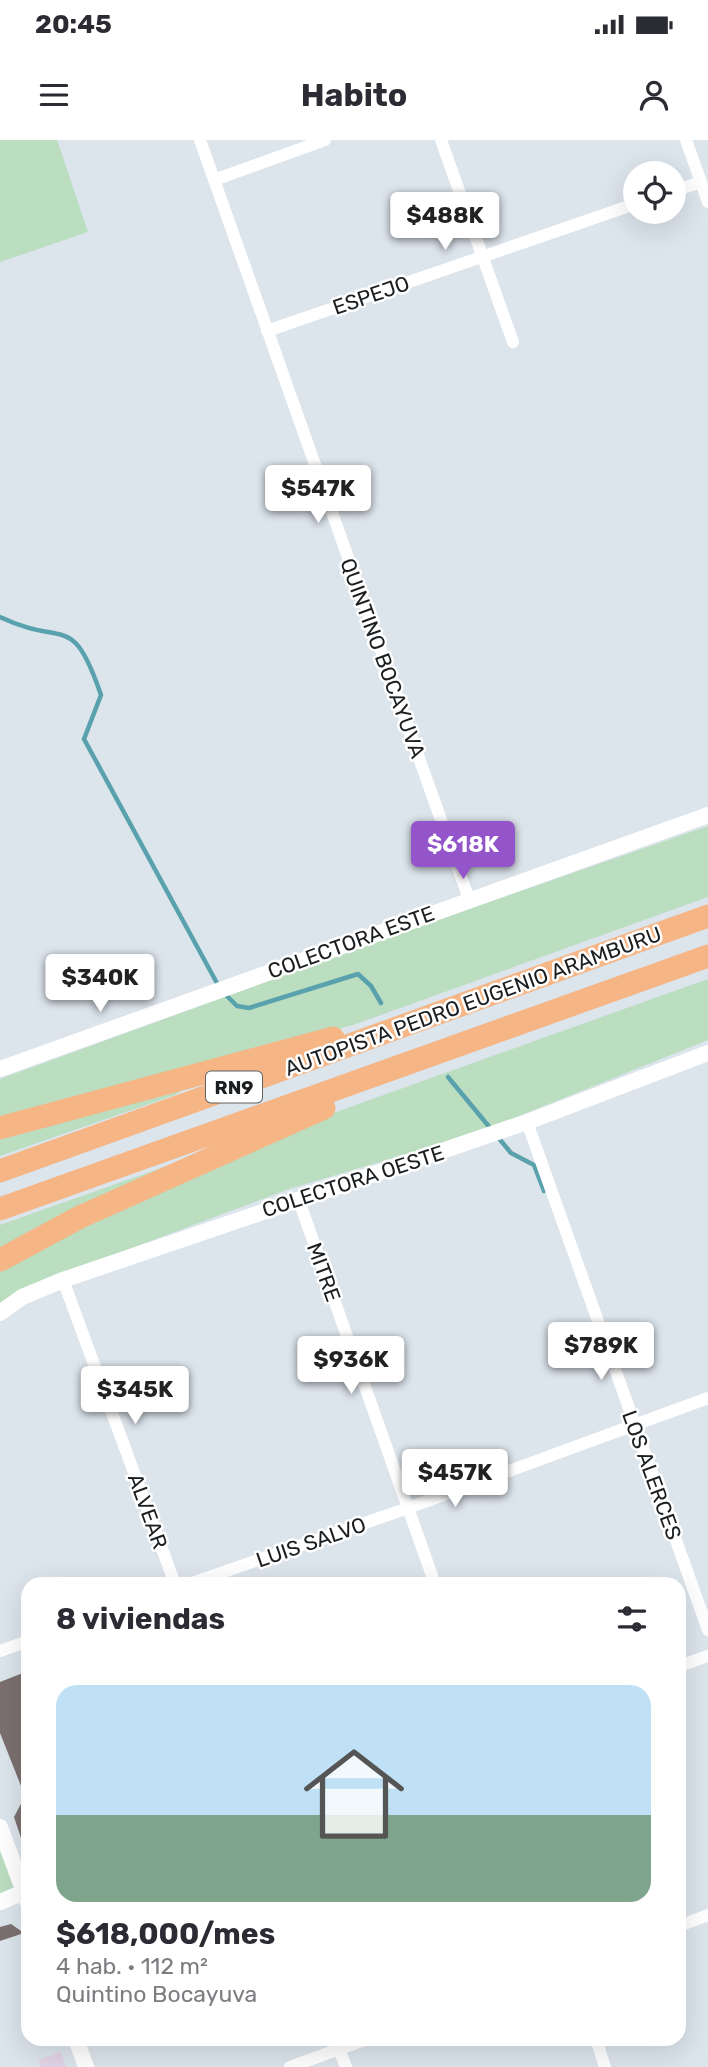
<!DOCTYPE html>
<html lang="es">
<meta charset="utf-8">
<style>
body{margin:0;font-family:Rubik,sans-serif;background:#f7f7f7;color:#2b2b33;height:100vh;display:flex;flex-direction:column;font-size:26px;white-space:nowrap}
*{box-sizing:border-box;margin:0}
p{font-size:23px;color:#7c7c81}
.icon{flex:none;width:38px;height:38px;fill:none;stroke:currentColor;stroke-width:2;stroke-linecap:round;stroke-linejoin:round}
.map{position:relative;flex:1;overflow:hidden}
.drawer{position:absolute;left:21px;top:1437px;width:665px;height:469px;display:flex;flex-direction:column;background:#fff;border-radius:21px;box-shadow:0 7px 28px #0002}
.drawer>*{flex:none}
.tools{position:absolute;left:623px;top:21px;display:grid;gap:14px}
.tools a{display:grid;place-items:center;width:63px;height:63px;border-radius:50%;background:#fff;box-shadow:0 7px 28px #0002;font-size:35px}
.price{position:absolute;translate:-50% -60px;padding:0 16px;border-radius:7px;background:#fff;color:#222;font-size:23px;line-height:46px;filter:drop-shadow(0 2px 4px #0008)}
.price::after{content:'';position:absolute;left:50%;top:42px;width:21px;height:16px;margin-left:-10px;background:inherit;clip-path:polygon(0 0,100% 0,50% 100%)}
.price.selected{background:#9455cb;color:#fff}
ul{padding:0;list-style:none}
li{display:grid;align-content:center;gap:14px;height:371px;padding:0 35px}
li span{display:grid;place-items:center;height:217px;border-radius:21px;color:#555}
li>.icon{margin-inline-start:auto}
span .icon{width:126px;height:126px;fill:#fffc;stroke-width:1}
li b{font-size:30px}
h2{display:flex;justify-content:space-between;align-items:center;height:84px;padding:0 35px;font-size:30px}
.status{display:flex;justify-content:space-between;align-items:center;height:49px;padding:0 35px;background:#fff;direction:ltr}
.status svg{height:19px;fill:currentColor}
header{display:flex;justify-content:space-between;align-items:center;height:91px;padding:0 35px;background:#fff;font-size:32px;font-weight:700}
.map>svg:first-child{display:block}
</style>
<div class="status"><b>20:45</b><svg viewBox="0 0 49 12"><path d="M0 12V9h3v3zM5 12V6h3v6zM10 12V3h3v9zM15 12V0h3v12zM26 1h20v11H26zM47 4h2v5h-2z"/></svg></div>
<header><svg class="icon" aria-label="menu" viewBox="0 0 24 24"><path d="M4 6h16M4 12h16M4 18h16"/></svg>Habito<svg class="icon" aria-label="person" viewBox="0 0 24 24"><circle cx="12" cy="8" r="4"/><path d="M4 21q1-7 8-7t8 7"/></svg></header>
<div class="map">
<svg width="708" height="1927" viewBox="0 0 708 1927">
<rect width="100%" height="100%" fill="#dce4ec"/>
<polygon fill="#e3d3e6" points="61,1912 66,1927 41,1927 38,1920"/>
<g fill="#bbddc0">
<polygon points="0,0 57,0 88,92 0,122"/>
<polygon points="708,686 708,757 353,885 0,977 0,939 386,798"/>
<polygon points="708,839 708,900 477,993 289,1049 28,1147 0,1163 0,1125 311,981"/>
<polygon points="198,940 175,955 0,1016 0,994"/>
<polygon points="212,1010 0,1107 0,1085"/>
<polygon points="0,1709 16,1753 0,1758"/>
</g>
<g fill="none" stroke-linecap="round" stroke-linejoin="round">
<g stroke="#59a2ad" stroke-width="4.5">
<path d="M0 477C65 508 72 470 101 555L84 599 218 845"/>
<polyline points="223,852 237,866 249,868 358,834 371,846 381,863"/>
<polyline points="448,937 491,989"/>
<polyline points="497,996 511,1013 534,1025 544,1051"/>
</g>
</g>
<g fill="#7b706f">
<polygon points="28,1531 28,1713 26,1713 14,1677 25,1656 0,1593 0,1542"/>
<polygon points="11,1784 24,1793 0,1801 0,1787"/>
</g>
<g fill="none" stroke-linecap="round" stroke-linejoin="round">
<g stroke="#fff" stroke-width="12">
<polyline points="200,0 469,759"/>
<polyline points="441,0 513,202"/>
<polyline points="686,0 708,62"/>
<polyline points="214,40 325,0"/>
<polyline points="674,51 701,42"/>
<polyline points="267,191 635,64"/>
<polyline points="527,982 708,1490"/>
<polyline points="298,1058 435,1444"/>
<polyline points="63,1140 175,1444"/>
<polyline points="189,1444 408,1368 708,1258"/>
<polyline points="0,1511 28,1501"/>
<polyline points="679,1526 708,1516"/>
<polyline points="679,1786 708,1775"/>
<polyline points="335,1899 346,1927"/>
<polyline points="596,1899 605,1927"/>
<polyline points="290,1927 367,1899"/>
</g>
<g stroke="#fff" stroke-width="16">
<polyline points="0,929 708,675"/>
<polyline points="0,1173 22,1157 63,1140 527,982 708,913"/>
<polyline points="0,1687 28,1763"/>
<polyline points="0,1762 24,1752"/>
<polyline points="76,1899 86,1927"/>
</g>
<g stroke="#f5b585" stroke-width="23">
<polyline points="0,988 333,898"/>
<polyline points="0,1031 708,776"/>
<polyline points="0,1069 708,816"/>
<polyline points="0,1120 80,1077 324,968"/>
</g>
</g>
<g text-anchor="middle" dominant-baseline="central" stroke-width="5" stroke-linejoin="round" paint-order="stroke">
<rect fill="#fff" stroke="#5f6263" stroke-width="2" x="206" y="931.5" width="56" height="31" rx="5"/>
<g font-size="19" font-weight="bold" fill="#1b1e20">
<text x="234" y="947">RN9</text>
</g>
<g font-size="21" fill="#1b1e20" stroke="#fff">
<text transform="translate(371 155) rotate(-19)">ESPEJO</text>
<text transform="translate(383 518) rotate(70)">QUINTINO BOCAYUVA</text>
<text transform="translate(351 802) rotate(-20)">COLECTORA ESTE</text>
<text transform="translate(473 861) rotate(-20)">AUTOPISTA PEDRO EUGENIO ARAMBURU</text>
<text transform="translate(353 1041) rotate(-18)">COLECTORA OESTE</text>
<text transform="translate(324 1132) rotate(70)">MITRE</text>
<text transform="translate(652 1335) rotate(70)">LOS ALERCES</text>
<text transform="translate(148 1371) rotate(70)">ALVEAR</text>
<text transform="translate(311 1402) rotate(-19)">LUIS SALVO</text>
</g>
</g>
</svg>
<div class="tools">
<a><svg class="icon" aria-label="locate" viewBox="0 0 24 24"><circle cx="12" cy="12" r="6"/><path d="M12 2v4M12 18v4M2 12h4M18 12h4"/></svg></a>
</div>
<b class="price" style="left:445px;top:112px">$488K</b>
<b class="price" style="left:318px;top:385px">$547K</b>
<b class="price selected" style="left:463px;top:741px">$618K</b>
<b class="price" style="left:100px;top:874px">$340K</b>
<b class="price" style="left:601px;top:1242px">$789K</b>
<b class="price" style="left:351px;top:1256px">$936K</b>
<b class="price" style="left:135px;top:1286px">$345K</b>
<b class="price" style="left:455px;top:1369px">$457K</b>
<section class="drawer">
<h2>8 viviendas<svg class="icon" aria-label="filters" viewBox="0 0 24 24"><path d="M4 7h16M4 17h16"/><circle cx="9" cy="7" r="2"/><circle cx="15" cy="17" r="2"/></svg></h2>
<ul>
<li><span style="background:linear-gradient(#bfe0f5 60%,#7fa58c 0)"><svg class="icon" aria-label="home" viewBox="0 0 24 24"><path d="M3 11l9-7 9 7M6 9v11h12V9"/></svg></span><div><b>$618,000/mes</b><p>4 hab. · 112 m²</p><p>Quintino Bocayuva</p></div></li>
</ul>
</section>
</div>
